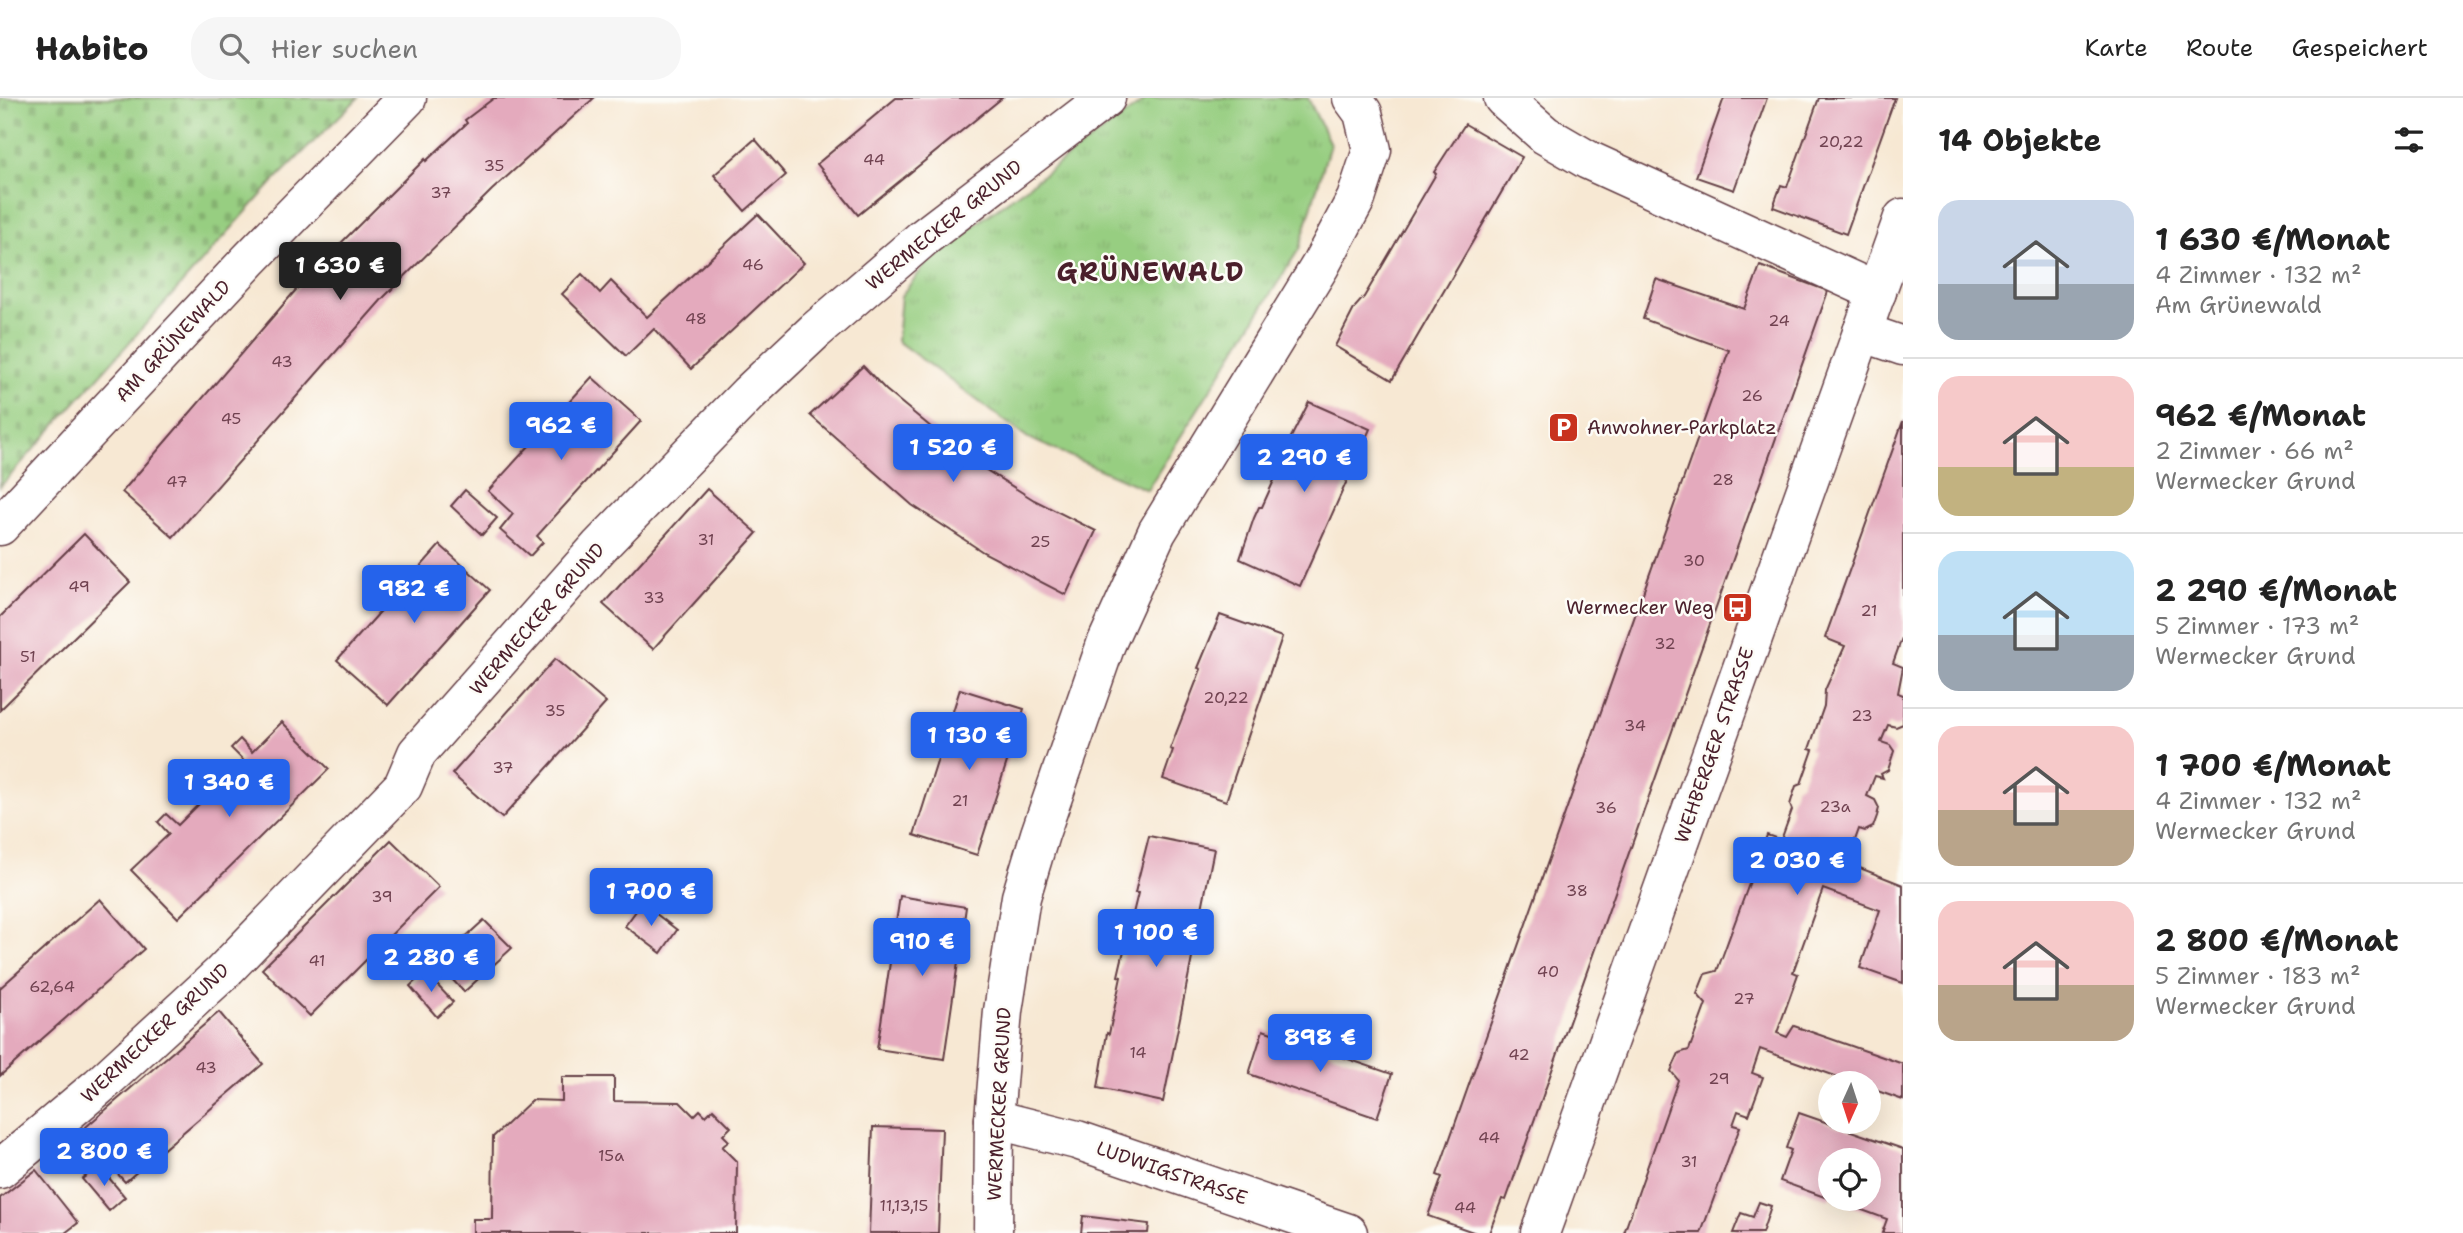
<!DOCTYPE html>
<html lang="de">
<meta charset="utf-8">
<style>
body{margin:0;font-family:"Shantell Sans",sans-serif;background:#f6f6f6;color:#222;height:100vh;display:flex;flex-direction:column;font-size:26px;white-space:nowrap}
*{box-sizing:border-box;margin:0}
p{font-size:23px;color:#767676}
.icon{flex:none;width:38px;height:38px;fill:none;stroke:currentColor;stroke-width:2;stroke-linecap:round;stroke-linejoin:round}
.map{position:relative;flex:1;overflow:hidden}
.side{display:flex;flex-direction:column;background:#fff;width:560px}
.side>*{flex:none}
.needle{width:46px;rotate:183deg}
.tools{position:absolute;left:1818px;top:973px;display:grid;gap:14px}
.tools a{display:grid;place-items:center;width:63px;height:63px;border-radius:50%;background:#fff;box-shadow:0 7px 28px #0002;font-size:35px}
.price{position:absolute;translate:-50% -60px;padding:0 16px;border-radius:7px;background:#2563eb;color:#fff;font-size:23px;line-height:46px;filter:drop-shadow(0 2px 4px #0008)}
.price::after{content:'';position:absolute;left:50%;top:42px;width:21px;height:16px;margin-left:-10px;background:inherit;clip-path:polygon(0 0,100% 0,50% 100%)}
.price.current{background:#222;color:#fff}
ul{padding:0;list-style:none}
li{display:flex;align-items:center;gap:21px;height:175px;padding:0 35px}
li+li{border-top:2px solid #e0e0e0}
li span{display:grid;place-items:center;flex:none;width:196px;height:140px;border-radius:21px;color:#555}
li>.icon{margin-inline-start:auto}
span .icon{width:84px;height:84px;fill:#fffc;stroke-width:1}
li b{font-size:30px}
h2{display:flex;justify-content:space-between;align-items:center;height:84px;padding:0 35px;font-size:30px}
header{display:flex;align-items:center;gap:42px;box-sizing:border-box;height:98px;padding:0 35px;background:#fff;border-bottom:2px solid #e0e0e0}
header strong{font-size:33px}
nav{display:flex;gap:38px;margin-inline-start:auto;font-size:24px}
.search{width:490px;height:63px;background:#f6f6f6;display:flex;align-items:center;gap:18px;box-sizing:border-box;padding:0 24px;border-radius:28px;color:#767676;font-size:26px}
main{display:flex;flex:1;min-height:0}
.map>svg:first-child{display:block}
</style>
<header>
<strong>Habito</strong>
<div class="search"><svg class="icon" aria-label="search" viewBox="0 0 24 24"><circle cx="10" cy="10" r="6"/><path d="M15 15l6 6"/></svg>Hier suchen</div>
<nav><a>Karte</a><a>Route</a><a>Gespeichert</a></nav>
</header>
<main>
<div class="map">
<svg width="1903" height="1135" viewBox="0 0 1903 1135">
<defs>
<pattern id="grass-tufts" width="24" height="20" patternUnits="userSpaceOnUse" patternTransform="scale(1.75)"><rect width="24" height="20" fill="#97ce81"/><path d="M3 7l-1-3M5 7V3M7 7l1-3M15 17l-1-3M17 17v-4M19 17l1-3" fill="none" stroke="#84b070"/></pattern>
<pattern id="cemetery-stones" width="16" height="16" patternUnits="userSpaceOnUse" patternTransform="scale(1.75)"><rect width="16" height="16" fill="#97ce81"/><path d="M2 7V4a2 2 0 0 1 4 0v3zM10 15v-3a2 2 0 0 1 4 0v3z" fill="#84b070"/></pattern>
</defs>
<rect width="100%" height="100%" fill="#fdfcf7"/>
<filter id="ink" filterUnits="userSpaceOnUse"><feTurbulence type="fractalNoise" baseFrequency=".0143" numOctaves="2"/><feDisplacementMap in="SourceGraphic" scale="14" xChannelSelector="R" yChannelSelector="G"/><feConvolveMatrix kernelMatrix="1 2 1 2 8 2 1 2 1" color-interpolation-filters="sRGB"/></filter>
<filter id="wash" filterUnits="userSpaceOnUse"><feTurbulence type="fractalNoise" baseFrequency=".00686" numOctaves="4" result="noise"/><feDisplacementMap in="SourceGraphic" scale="28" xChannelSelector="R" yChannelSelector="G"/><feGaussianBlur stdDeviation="1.57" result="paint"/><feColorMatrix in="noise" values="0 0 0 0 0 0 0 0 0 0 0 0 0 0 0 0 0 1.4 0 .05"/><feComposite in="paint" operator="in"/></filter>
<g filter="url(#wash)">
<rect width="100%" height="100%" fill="#f7e8d3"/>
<polygon fill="url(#grass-tufts)" stroke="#707656" stroke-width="2" points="1148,0 1308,0 1330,46 1299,151 1147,392 1028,340 897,243 901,198 932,158"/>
<polygon fill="url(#cemetery-stones)" stroke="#707656" stroke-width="2" points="0,0 358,0 273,84 0,389"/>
<g id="blocks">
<g fill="#e4aabd">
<polygon points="494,0 594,0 492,92 384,199 173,439 122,394 307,179 425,61 426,63 467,25 465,22"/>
<polygon points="896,0 1002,0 858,117 817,66"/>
<polygon points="1724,0 1767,0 1734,92 1696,79"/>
<polygon points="1819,0 1895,0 1846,136 1773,109 1781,87 1787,89"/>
<polygon points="1465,26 1522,59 1392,282 1335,248 1355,209 1364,199 1436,76 1434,74"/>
<polygon points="755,41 786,77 745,113 714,77"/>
<polygon points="758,116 804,165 691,271 654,231 626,258 562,196 582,176 600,195 611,183 647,219"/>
<polygon points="1760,168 1828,193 1506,1102 1502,1101 1489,1135 1476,1135 1428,1118 1442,1079 1437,1077 1729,252 1643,221 1656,181 1744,211"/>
<polygon points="863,268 886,292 972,363 1034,402 1096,433 1066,497 983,454 912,407 810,317"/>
<polygon points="592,279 641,323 537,438 543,444 530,458 500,432 513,416 488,393"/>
<polygon points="1309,304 1370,331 1300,488 1240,461 1254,420 1259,409 1262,409 1286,356 1283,355"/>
<polygon points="1903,323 1903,537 1893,565 1903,569 1898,595 1903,597 1903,626 1896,629 1888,627 1881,644 1890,647 1894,653 1888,672 1881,676 1883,680 1875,678 1867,698 1875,702 1879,710 1877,718 1873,729 1865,733 1859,731 1847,765 1903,787 1903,885 1860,870 1880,812 1823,791 1793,874 1798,876 1777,935 1787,939 1794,928 1903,966 1903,1002 1869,990 1869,985 1855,985 1760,951 1752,975 1763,979 1749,1017 1738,1013 1733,1027 1740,1029 1701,1135 1624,1135 1678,982 1671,973 1679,955 1689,952 1706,906 1697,896 1705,876 1717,873 1767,737 1781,742 1792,712 1790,707 1793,697 1796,688 1801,686 1813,652 1809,651 1824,608 1825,592 1845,548 1825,540"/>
<polygon points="707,391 757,435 653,551 603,506"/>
<polygon points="465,392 497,420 482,437 451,408"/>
<polygon points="84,436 130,484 0,612 0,519"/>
<polygon points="440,447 490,492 388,607 337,562"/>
<polygon points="1220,517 1282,539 1226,703 1163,681 1173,652 1170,651 1201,571 1198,570"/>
<polygon points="555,561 606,605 502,720 452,676"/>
<polygon points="960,591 1024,611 977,757 914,737"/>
<polygon points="282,624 329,671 178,820 131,772 169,736 158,724 166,716 178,727 243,662 231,650 240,641 252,654"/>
<polygon points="1149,738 1214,751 1163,1004 1098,990 1107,935 1109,936 1121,879 1118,878 1121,865 1138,795 1135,795 1138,782"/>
<polygon points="391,742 439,789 310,918 262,871"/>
<polygon points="900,798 966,809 944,961 877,951"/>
<polygon points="100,801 144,851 0,978 0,890"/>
<polygon points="642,805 677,832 661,855 625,828"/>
<polygon points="484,822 512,850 464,894 437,865"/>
<polygon points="425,874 453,904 437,919 410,888"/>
<polygon points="219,914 263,966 125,1084 80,1034"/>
<polygon points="1263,932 1392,976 1377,1020 1249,976"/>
<polygon points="562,979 614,979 614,1003 680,1004 694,1018 700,1012 706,1018 713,1011 731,1029 723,1037 729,1043 722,1049 737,1064 736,1135 473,1135 473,1121 492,1121 493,1039 532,1002 562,1003"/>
<polygon points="1799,1015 1903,1051 1903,1135 1882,1135 1887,1121 1832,1101 1869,1101 1869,1062 1830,1062 1830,1101 1780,1083 1791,1052 1786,1050"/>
<polygon points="873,1029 942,1031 938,1135 869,1135"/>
<polygon points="99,1068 125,1099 109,1113 82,1081"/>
<polygon points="36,1072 78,1125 65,1135 0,1135 0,1100"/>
<polygon points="1759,1104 1771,1108 1762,1135 1733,1135 1741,1115 1753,1119"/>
<polygon points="1083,1118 1149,1126 1148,1135 1081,1135"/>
</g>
</g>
</g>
<g filter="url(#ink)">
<use href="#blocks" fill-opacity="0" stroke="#643d44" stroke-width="2"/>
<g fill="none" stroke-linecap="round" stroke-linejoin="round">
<defs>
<g id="street">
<polyline points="1503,0 1545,37 1588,62 1877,194"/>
<polyline points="1862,234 1903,248"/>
<polyline points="0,428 249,162 407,0"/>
<polyline points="994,1021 1077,1042 1348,1135"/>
<polyline points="0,1071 99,988 221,876 403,688 417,655 599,449 748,296 815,233 923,140 1106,0"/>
<polyline points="993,1135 994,1021 1003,913 1021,799 1040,736 1106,546 1157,434 1320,168 1356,101 1372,52 1363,15 1352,0"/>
<polyline points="1540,1135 1903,120"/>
</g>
</defs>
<use href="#street" stroke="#643d44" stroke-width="41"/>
<use href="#street" stroke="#fff" stroke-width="38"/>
</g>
</g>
<defs>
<symbol id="parking-square" viewBox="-11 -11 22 22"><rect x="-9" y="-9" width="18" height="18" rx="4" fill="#c8321e" stroke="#fdfcf7"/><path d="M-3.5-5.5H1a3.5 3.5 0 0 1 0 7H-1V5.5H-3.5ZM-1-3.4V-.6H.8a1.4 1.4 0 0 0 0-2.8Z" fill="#fff"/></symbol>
<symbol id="bus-square" viewBox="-11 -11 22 22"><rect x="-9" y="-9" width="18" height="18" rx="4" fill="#c8321e" stroke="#fdfcf7"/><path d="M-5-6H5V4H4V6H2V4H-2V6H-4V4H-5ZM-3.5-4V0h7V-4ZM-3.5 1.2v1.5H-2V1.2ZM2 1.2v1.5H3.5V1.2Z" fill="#fff"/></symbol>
</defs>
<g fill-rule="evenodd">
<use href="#parking-square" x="1546" y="312" width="35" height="35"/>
<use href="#bus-square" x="1720" y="492" width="35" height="35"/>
</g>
<g text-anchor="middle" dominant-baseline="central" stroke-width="5" stroke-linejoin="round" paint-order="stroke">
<g font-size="16" fill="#704250">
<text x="1841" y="43">20,22</text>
<text x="874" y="61">44</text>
<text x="494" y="67">35</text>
<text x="441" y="94">37</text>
<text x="753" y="166">46</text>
<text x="696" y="220">48</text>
<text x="1779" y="222">24</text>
<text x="282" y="263">43</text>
<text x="1752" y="297">26</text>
<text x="231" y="320">45</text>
<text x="1723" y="381">28</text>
<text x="177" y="383">47</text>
<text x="706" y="441">31</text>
<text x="1040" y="443">25</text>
<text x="1694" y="462">30</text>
<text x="79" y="488">49</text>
<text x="654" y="499">33</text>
<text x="1869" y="512">21</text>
<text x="1665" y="545">32</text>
<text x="28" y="558">51</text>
<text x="1226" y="599">20,22</text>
<text x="555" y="612">35</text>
<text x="1862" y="617">23</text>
<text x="1635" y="627">34</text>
<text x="503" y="669">37</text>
<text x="960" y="702">21</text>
<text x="1835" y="708">23a</text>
<text x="1606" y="709">36</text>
<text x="1577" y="792">38</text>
<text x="382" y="798">39</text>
<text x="317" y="862">41</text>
<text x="1548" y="873">40</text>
<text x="52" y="888">62,64</text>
<text x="1744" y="900">27</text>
<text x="1138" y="954">14</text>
<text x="1519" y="956">42</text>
<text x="206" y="969">43</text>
<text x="1719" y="980">29</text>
<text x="1489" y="1039">44</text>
<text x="611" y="1057">15a</text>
<text x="1689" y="1063">31</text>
<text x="904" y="1107">11,13,15</text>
<text x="1465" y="1109">44</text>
</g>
<g font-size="19" fill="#4a1f2b" stroke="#fdfcf7">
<text transform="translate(944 127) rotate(-39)">WERMECKER GRUND</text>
<text transform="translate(173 243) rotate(-47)">AM GRÜNEWALD</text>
<text transform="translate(537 521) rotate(-49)">WERMECKER GRUND</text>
<text transform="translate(1714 647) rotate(-71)">WEHBERGER STRASSE</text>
<text transform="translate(155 935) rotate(-43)">WERMECKER GRUND</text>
<text transform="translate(999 1006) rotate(-87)">WERMECKER GRUND</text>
<text transform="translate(1172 1075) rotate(19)">LUDWIGSTRASSE</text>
</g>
<g font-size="19" fill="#4a1f2b" stroke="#fdfcf7" text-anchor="start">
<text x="1587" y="329">Anwohner-Parkplatz</text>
<text x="1714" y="509" text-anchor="end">Wermecker Weg</text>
</g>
<g font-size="26" font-weight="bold" letter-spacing="2" fill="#4a1f2b" stroke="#fdfcf7">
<text x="1151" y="173">GRÜNEWALD</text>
</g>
</g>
</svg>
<div class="tools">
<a><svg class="needle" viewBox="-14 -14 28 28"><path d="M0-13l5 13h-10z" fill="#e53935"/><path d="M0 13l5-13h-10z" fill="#767676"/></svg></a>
<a><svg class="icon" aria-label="locate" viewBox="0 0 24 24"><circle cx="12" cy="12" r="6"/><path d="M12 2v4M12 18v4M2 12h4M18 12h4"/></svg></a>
</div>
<b class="price current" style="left:340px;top:204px">1 630 €</b>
<b class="price" style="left:561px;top:364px">962 €</b>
<b class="price" style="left:953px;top:386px">1 520 €</b>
<b class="price" style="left:1304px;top:396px">2 290 €</b>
<b class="price" style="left:414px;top:527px">982 €</b>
<b class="price" style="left:969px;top:674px">1 130 €</b>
<b class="price" style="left:229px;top:721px">1 340 €</b>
<b class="price" style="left:1797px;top:799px">2 030 €</b>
<b class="price" style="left:651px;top:830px">1 700 €</b>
<b class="price" style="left:1156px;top:871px">1 100 €</b>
<b class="price" style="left:922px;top:880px">910 €</b>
<b class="price" style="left:431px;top:896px">2 280 €</b>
<b class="price" style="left:1320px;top:976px">898 €</b>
<b class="price" style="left:104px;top:1090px">2 800 €</b>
</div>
<section class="side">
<h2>14 Objekte<svg class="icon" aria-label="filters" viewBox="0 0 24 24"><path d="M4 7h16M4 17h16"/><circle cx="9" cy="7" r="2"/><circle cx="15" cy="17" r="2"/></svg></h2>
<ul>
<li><span style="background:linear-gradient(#c9d6e8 60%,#9aa5b1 0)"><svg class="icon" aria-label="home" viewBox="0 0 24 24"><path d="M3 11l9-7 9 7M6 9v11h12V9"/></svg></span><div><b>1 630 €/Monat</b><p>4 Zimmer · 132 m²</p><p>Am Grünewald</p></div></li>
<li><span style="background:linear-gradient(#f6c9c9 65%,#c2b280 0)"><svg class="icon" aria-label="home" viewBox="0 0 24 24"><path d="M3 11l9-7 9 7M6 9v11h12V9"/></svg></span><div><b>962 €/Monat</b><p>2 Zimmer · 66 m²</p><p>Wermecker Grund</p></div></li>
<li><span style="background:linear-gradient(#bfe0f5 60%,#9aa5b1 0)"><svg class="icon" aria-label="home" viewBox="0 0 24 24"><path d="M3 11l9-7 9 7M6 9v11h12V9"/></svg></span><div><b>2 290 €/Monat</b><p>5 Zimmer · 173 m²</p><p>Wermecker Grund</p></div></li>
<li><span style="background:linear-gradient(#f6c9c9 60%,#b9a48a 0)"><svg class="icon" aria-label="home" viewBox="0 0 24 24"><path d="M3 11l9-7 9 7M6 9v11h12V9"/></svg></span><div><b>1 700 €/Monat</b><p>4 Zimmer · 132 m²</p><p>Wermecker Grund</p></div></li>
<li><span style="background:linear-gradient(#f6c9c9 60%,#b9a48a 0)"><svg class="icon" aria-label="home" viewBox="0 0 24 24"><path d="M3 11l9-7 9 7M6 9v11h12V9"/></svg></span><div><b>2 800 €/Monat</b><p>5 Zimmer · 183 m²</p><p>Wermecker Grund</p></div></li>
</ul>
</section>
</main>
